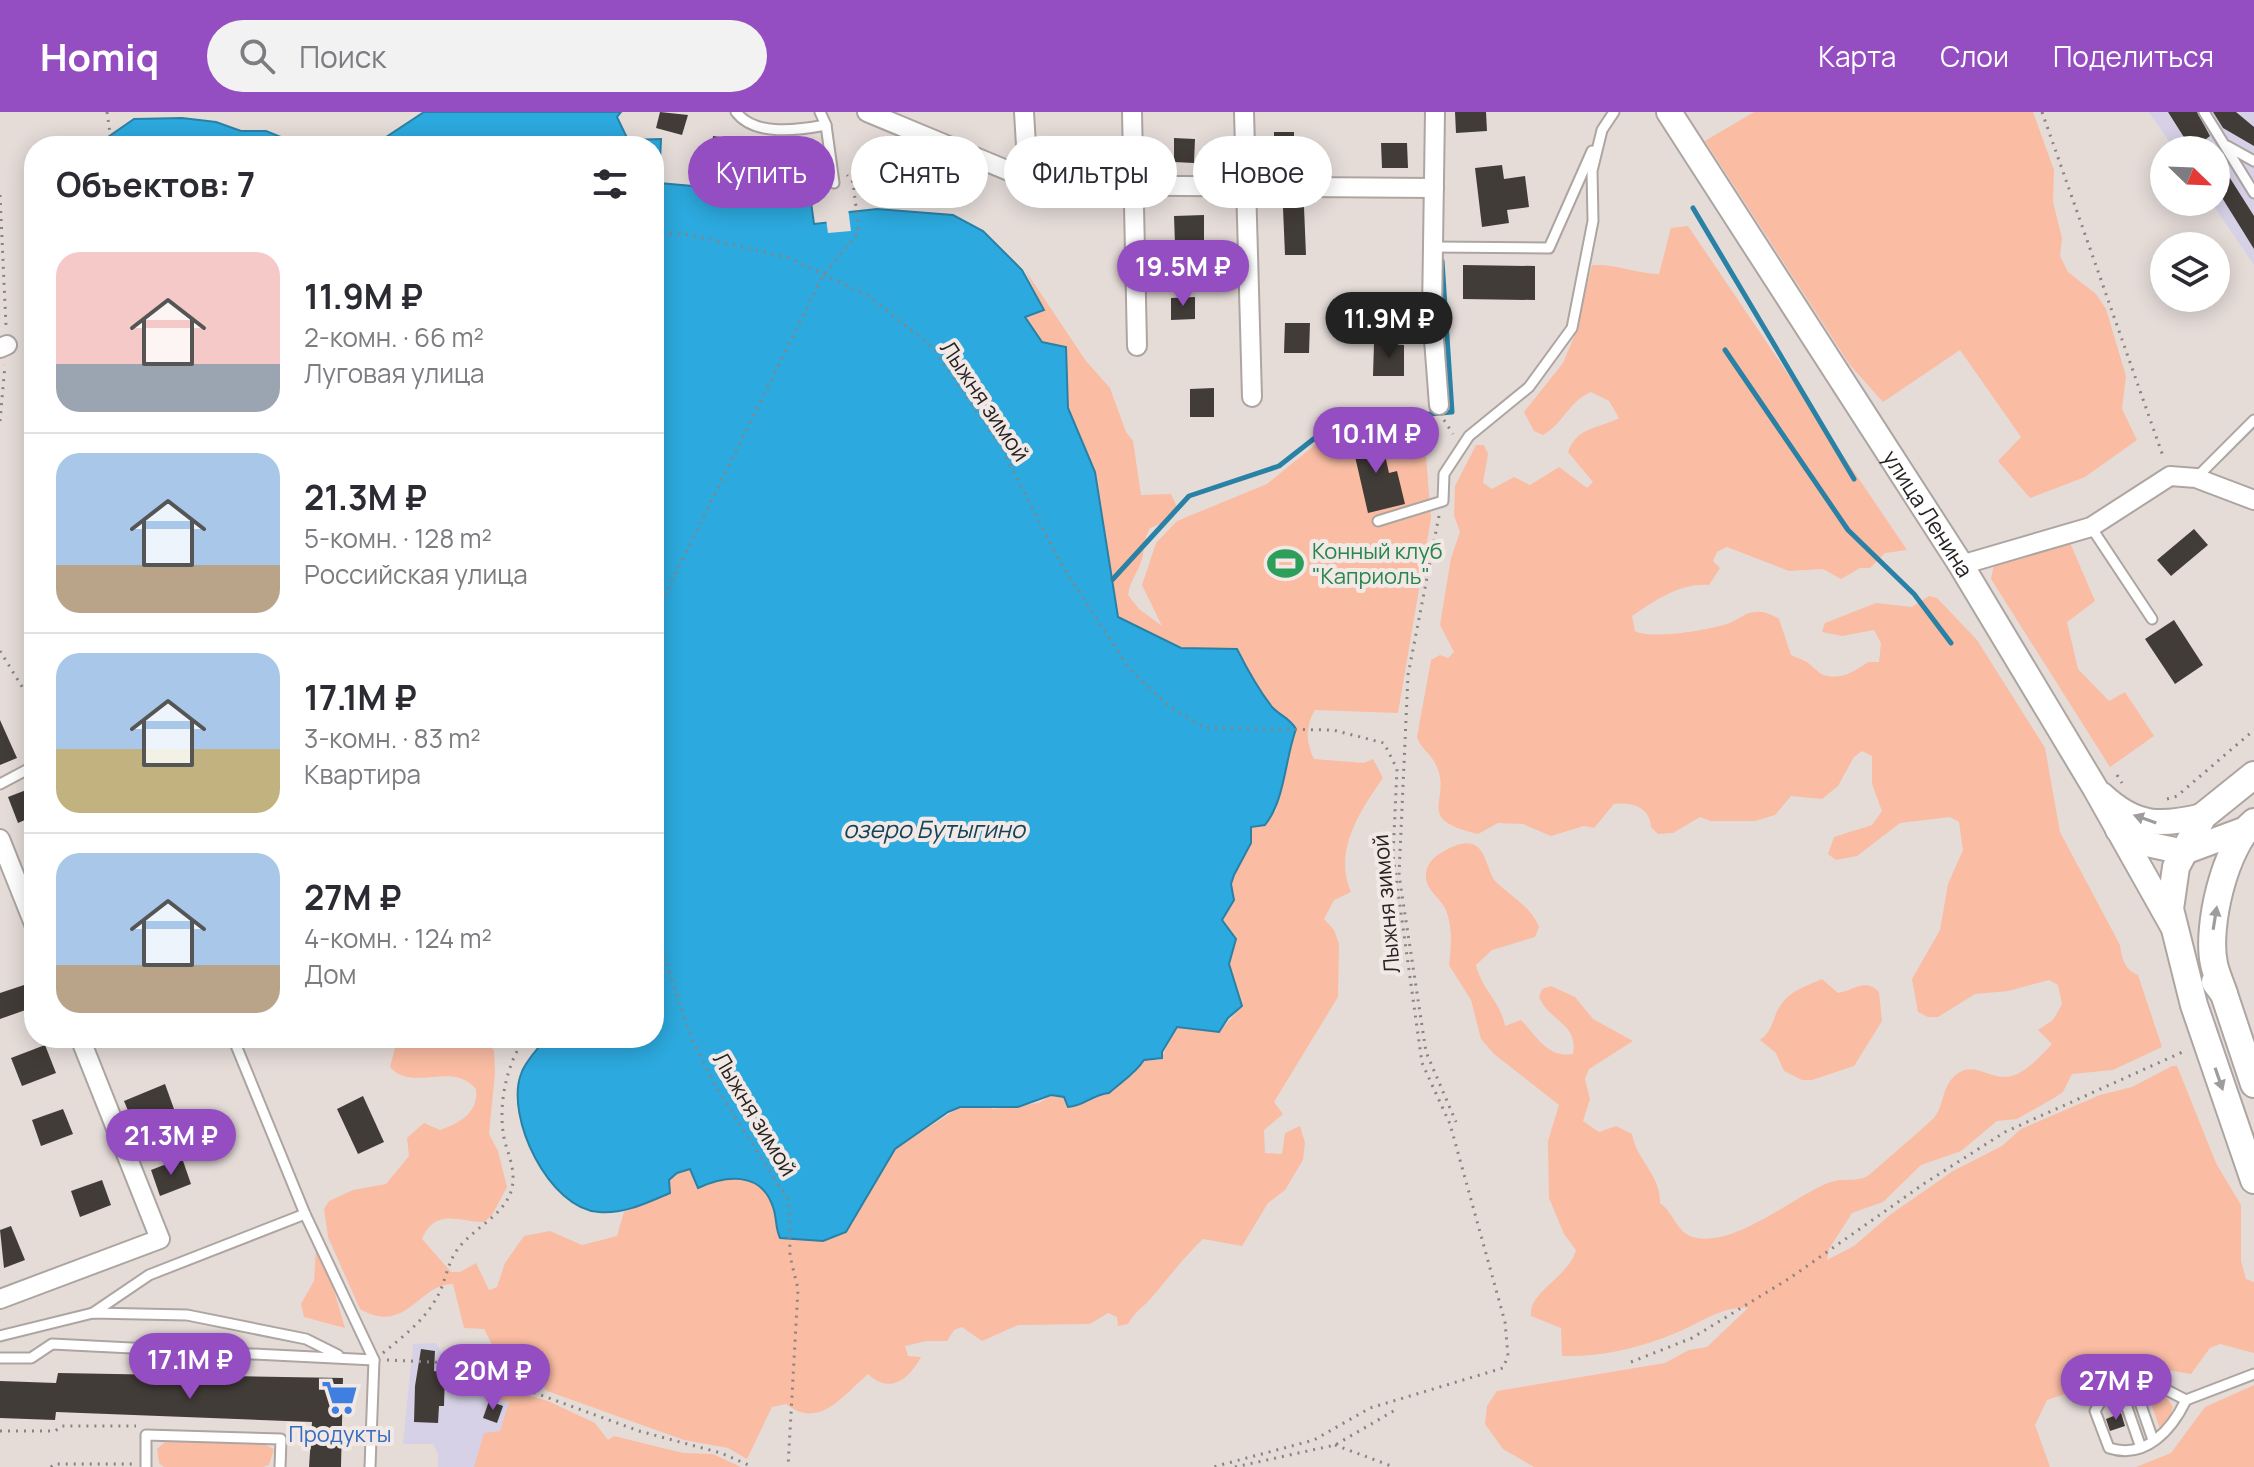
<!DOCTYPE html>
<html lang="ru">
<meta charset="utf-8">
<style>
body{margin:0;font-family:Manrope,sans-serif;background:#f2f2f3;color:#2b2b33;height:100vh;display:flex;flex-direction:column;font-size:30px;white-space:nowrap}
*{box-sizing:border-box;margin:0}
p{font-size:26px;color:#7c7c81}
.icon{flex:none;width:44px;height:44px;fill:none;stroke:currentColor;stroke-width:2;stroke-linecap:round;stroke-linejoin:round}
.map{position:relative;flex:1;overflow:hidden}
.details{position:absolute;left:24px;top:24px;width:640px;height:912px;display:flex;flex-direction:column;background:#fff;border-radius:32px;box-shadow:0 4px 20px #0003}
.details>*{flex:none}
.guide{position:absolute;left:688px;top:24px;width:760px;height:72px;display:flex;gap:16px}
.needle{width:52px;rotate:113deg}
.buttons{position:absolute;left:2150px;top:24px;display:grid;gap:16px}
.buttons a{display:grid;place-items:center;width:80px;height:80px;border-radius:50%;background:#fff;box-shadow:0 4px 20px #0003;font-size:40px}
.price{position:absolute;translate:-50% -68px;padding:0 18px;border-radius:28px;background:#944ec2;color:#fff;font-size:26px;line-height:52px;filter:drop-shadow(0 2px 4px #0008)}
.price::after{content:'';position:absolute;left:50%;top:48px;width:24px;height:18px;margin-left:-12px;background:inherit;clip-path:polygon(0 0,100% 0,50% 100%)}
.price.current{background:#222;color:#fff}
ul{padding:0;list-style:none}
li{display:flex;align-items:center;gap:24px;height:200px;padding:0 32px}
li+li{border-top:2px solid #e1e1e2}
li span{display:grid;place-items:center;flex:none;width:224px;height:160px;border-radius:24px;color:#555}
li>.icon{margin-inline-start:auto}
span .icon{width:96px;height:96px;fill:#fffc;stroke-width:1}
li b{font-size:34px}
h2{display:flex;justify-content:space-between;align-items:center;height:96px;padding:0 32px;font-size:34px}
.pill{padding:0 28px;border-radius:36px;background:#fff;box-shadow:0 4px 20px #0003;font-size:28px;line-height:72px}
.pill.current{background:#944ec2;color:#fff}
header{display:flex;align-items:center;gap:48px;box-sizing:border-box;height:112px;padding:0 40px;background:#944ec2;color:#fff}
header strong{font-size:38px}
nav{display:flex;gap:44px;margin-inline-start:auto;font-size:28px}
.search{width:560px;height:72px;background:#f2f2f3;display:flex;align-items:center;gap:20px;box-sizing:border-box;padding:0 28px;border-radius:44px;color:#7c7c81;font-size:30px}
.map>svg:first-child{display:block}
</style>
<header>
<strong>Homiq</strong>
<div class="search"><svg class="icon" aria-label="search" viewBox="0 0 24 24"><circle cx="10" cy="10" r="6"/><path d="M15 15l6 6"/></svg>Поиск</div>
<nav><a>Карта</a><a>Слои</a><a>Поделиться</a></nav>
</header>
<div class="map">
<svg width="2254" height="1355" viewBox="0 0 2254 1355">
<rect width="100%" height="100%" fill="#e5dcd8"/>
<g fill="#d6d1e6">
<polygon points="2149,0 2254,0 2254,153 2211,90 2216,90 2216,38 2175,38"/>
<polygon points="436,1231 442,1242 491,1256 490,1285 509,1290 500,1320 484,1321 474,1355 438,1355 438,1342 433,1332 403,1332 413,1232"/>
</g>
<g fill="#fabca3">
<polygon points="1754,0 2033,0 2054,58 2053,90 2062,126 2060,144 2068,160 2096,182 2106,197 2126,264 2122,297 2137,328 2085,365 2030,386 1998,349 2021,325 1960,238 1883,290 1850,253 1705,29"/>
<path d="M1688 114 1907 438 1885 441 1870 456H1860L1841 467 1823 457 1789 459 1727 435 1717 440 1713 449 1720 456 1709 473C1681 470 1654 489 1632 504L1635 519C1651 528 1708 518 1727 512 1737 509 1745 500 1755 500 1764 499 1772 503 1779 507L1791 543 1807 550 1821 562C1840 569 1852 561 1868 550H1879L1881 531 1874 518 1842 524 1822 520 1825 511 1876 491 1912 495 1929 484 1937 486 1977 528 2045 636 2060 720 2120 833C2122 847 2125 858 2138 863L2162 935 2113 958 2072 962 2063 980 2054 986 2017 1007 1997 1009 1961 1039 1921 1053 1883 1090 1852 1101 1829 1137 1827 1148 1854 1134 1891 1102 1953 1059 2002 1034 2021 1017 2100 983 2132 975 2172 954H2177L2216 1051 2241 1093V1149L2246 1167 2254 1170V1241L2220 1232 2210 1236 2191 1262 2149 1255 2047 1288 2035 1313 2050 1355H1534L1503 1337 1485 1312 1487 1294 1497 1279 1665 1251 1689 1238 1707 1235 1748 1196C1721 1194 1701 1211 1678 1220 1640 1236 1603 1245 1562 1244L1561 1216 1531 1204C1528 1180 1568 1166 1576 1138L1564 1122 1549 1086 1548 1029 1559 993 1494 942 1481 927 1471 888 1449 853C1451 835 1453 816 1446 798 1440 785 1424 777 1426 761 1428 749 1436 743 1446 738 1489 715 1483 758 1497 771 1512 785 1531 795 1539 815L1535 825 1492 838 1476 853C1482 878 1500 888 1505 914L1521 908C1537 924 1547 946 1573 942 1579 912 1548 908 1539 885L1542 877 1551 874 1575 885 1593 907 1633 929 1589 957 1585 967 1590 987 1583 1009 1599 1020 1616 1014 1632 1022C1637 1049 1661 1063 1660 1091 1674 1101 1677 1121 1693 1125 1732 1137 1793 1085 1828 1071 1841 1065 1859 1071 1869 1063 1891 1044 1913 1025 1934 1006 1945 992 1941 974 1957 962 1975 948 1992 970 2012 964 2027 959 2042 943 2052 932L2038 918 2053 908 2062 892 2058 873 2049 868 2008 879 1975 882 1938 905H1928L1918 900 1912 867 1940 818 1948 772 1963 738 1959 710 1950 705 1900 711 1857 744 1836 748 1828 742 1834 725 1872 713 1882 699 1872 672V644L1862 639 1854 645 1838 674 1822 687 1791 684 1775 703 1755 709H1711L1700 705 1673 721 1658 722 1651 715C1650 695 1632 690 1614 692L1594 716 1584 714 1551 724 1523 712 1498 711 1478 722C1410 706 1455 688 1435 651 1430 641 1421 637 1417 625L1431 548 1440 543 1448 546 1454 540 1440 513 1451 446 1460 420 1454 403 1455 374 1476 333H1484L1488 342 1483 371 1492 377 1514 365 1530 373 1559 355 1587 376 1593 370 1568 340C1577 314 1599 317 1619 306L1609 289 1591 280C1569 289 1563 312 1543 323L1534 319 1524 300 1563 251 1574 225 1592 153C1617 152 1634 161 1659 162L1671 116Z"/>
<path d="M1025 158 1086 249 1110 276 1126 320 1133 329 1141 383 1171 382 1178 397 1160 412 1150 416C1144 426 1145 436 1142 447 1138 461 1130 468 1128 483L1139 497 1162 514 1142 473 1156 431 1177 409 1267 372 1337 315 1423 307 1431 406 1398 601 1315 598C1305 614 1306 631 1314 647L1364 651 1373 647 1383 666C1360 699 1333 739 1351 780L1334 788 1324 807 1334 818 1339 832 1338 885 1274 990 1283 1002 1264 1018 1265 1041 1282 1042 1285 1021 1300 1014 1305 1031 1303 1048 1285 1078 1268 1091 1242 1134 1203 1127C1184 1145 1169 1165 1153 1184 1144 1195 1135 1199 1128 1212L1118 1214 1117 1205 1108 1201 1090 1212 1018 1213 982 1229 962 1215 954 1218 947 1229H926L905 1234 908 1244 921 1245C909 1267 890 1283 868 1262 842 1284 820 1318 786 1292L772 1295 747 1347 728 1336 684 1328 547 1279 537 1268 546 1257 498 1244 484 1217 464 1216 453 1172C418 1172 406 1224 360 1197L328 1125 324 1097 329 1089 353 1078 386 1072 409 1044 407 1026 424 1011 440 1018C459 1011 479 1001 476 977 452 948 413 981 390 955L395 936 406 926H486L494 939 495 961 489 1022 498 1039 507 1075 492 1103 484 1110C458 1110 436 1095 422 1127L451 1160H460L476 1151 489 1178 497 1175 505 1151 524 1124 550 1119 582 1133 617 1124 624 1100 669 1081V1069L677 1061 691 1057 698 1076C725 1064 761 1059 773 1095 777 1106 775 1115 780 1126L824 1129 846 1120 895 1037 960 995 987 994 993 997 1039 991 1051 983 1064 985 1067 989 1086 990 1096 982 1109 981 1143 948H1160L1177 915 1219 920 1242 894 1229 852 1222 808C1231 791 1229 788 1232 770 1235 749 1251 737 1250 715L1276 699 1286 645 1296 617C1289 605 1280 604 1272 594 1258 577 1247 557 1237 537L1181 536 1117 505 1095 360 1068 296 1066 235 1042 230 1025 205 1044 198Z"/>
<polygon points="2068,426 2095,489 2067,510 2078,557 2109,589 2125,580 2154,624 2110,655 1991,467 1994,452"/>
<path d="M1822 867 1838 881C1855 878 1865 866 1879 880L1882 909 1854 954 1812 968H1802L1784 959 1776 941 1760 928C1775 917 1772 903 1783 890 1792 878 1809 873 1822 867Z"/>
<polygon points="316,1137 329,1161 345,1216 304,1205 301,1192 314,1169"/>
<polygon points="2254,1273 2254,1355 2136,1355 2171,1341 2205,1295"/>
<polygon points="2155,1278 2164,1282 2173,1295 2167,1313 2160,1317 2147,1279"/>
<polygon points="497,1281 520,1281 548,1289 595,1311 608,1328 614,1324 683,1341 713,1342 741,1355 474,1355 484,1321 500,1319 509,1290 490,1285"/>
<polygon points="167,1328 259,1330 274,1337 269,1353 263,1355 164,1355 159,1351 157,1337"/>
</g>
<g fill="#2ca9de" stroke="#2a81a6" stroke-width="2">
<path d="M424 0H621L617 5 628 28 661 27 659 71 704 75 728 83 764 80 811 90 814 112 841 109V101L877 97 953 103 983 119 1022 158 1044 198 1025 205 1042 230 1066 235 1068 296 1095 360 1118 505 1181 536 1237 537C1247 557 1258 577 1272 595 1280 604 1289 605 1296 617 1285 647 1285 688 1265 713L1251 715V731L1234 763 1231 772 1234 788 1222 808 1236 827 1229 852 1242 894 1228 906 1219 920 1177 915 1162 940V946L1144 948C1135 962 1121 970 1109 981 1091 983 1085 994 1068 995L1064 985 1051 983 1018 995H960L948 1000 895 1037 846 1120 823 1129 780 1126C775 1115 777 1106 773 1095 761 1058 724 1064 698 1076L690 1057 677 1061 669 1068 670 1081C646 1091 625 1102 599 1100 549 1097 505 1005 521 962 525 949 538 937 546 926H654V34H363L380 29Z"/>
<polygon points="182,6 216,10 241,19 266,19 303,34 95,34 134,7"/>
</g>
<polygon fill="#e5dcd8" points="848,96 851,119 828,121 826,107 837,106 838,98"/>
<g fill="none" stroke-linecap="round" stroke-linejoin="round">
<g stroke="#2a81a6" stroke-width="5">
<polyline points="1693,96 1854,367"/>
<polyline points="1725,238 1848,418 1914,482 1951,531"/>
<polyline points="1113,467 1189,384 1279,354 1334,311 1452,300 1442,149"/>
</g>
</g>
<g fill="#423c38">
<polygon points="660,0 688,3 682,23 656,16"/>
<polygon points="1455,0 1486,0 1487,19 1456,21"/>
<polygon points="2168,0 2197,0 2210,24 2206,27 2212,38 2192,38"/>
<polygon points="2213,0 2236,0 2254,15 2254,34 2223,16"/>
<rect x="1274" y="20" width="20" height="28"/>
<polygon points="713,24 805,36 800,72 708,60"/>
<polygon points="1174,26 1195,27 1194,51 1174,50"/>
<polygon points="1381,31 1407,31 1408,56 1382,56"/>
<polygon points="2216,44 2254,104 2254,137 2216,76"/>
<polygon points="1502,53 1504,67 1525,64 1529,95 1507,98 1509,111 1482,115 1475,56"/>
<polygon points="1304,95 1306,143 1285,143 1283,96"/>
<polygon points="1204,103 1204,132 1175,132 1174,104"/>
<polygon points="1463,153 1535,154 1535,188 1463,187"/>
<polygon points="1195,185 1195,207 1171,208 1171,186"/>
<polygon points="1285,211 1310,211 1309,241 1284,241"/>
<polygon points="1374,231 1404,233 1404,264 1373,264"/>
<polygon points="1214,276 1214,305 1190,305 1190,277"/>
<polygon points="1380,321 1389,361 1397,359 1405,392 1368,401 1351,327"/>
<polygon points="2194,417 2208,433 2171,464 2157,448"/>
<polygon points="2174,508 2203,553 2175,572 2145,527"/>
<polygon points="0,608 17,646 0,653"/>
<polygon points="34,675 34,704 18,711 8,685"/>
<polygon points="27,872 34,895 0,907 0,881"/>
<polygon points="45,933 56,961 22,974 11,946"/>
<polygon points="165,972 174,997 134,1013 124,989"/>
<polygon points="363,984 384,1030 358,1042 337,997"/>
<polygon points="63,997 73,1022 41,1034 32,1008"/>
<polygon points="182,1046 191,1072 160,1084 151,1058"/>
<polygon points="102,1068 111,1093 80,1105 71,1079"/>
<polygon points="11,1114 25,1148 4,1156 0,1118"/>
<polygon points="421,1237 435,1239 434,1259 445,1261 444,1294 439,1294 438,1311 414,1310 415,1274"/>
<polygon points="58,1261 343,1266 341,1355 309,1355 312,1310 56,1300 55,1308 0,1306 0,1269 56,1271"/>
<polygon points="489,1289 503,1294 497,1311 483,1306"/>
<polygon points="2121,1301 2125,1314 2110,1319 2106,1307"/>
</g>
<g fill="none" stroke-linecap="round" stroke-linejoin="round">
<defs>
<g id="service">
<path d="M736 0C755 25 799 18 826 13"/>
<polyline points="820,0 826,13 834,71"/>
<polyline points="2204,0 2254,81"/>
<polyline points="2227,34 2254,49"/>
<polyline points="1433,135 1549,136 1592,39"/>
<polyline points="2196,366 2254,308"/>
<polyline points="1378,409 1443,389 1444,362 1469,324 1529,275 1572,216 1593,109 1592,59 1602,18 1614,0"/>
<polyline points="2091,415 2152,507"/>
<polyline points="0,672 34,654"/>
<polyline points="233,926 305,1102 374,1248 370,1355"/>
<polyline points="93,1201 149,1163 305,1102"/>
<polyline points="0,1224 93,1201 187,1203 306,1227 338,1243"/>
<polyline points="0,1246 31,1246 52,1232 374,1248"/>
<path d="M2145 1272 2157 1273 2186 1288C2172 1317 2146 1348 2109 1336L2095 1299 2101 1289Z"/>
<polyline points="2135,1276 2153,1328"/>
<polyline points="2122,1281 2140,1333"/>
<polyline points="2186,1288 2254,1262"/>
<polyline points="146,1355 146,1323 281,1327 280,1355"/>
</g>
<g id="minor">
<polyline points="867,0 1028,67 1061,73 1434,76"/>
<polyline points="1024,0 1028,67"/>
<polyline points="1132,0 1137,234"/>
<polyline points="1244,0 1252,285"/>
<polyline points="1435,0 1432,201 1439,293"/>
<polyline points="0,236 7,233"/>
<polyline points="1961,453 2091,415 2170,364 2196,366 2254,388"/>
<polyline points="0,727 34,812"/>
<polyline points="0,1187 160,1127 80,926"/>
</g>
<g id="tertiary">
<path id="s1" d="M1669 0 1961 453 2095 676 2172 813"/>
<path d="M2102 683C2136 715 2161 714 2203 704"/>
<polyline points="2118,718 2147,732 2184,740 2246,717"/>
</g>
<g id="secondary">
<polyline points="2254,663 2203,704 2176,755 2170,797 2194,893 2254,1068"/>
<polyline points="2215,870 2224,882 2254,972"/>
<path d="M2224 882C2221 872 2216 862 2214 852 2206 815 2225 734 2254 710"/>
</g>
</defs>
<use href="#service" stroke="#ada5a1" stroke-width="13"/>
<use href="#minor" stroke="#ada5a1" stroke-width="22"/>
<use href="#tertiary" stroke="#ada5a1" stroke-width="28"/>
<use href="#secondary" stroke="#ada5a1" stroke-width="30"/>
<g stroke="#8a8481" stroke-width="3" stroke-dasharray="2 6" stroke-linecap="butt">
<polyline points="107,0 110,21 119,34"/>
<polyline points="2042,0 2164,347"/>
<polyline points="0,83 6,214"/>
<polyline points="654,120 692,123 789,146 869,184 932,235 1002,337 1061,452 1130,558 1170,595 1206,616 1333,618 1384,631 1397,657 1393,744 1422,951 1450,1012 1505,1210 1508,1244 1503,1256 1370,1296 1314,1328 1213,1355"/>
<polyline points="1444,308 1453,322"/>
<polyline points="0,309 5,253"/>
<polyline points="1439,404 1408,563 1399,763 1426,940 1456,1010"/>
<polyline points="654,505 823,163 859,120 853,70 847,63"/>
<polyline points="0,539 34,594"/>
<polyline points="2117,663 2122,671"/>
<polyline points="2167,687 2177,684 2254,618"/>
<polyline points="654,814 691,925 717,977 789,1089 790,1144 798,1177 788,1355"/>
<path d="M383 1241C406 1222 429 1205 441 1177 446 1165 449 1149 457 1138 474 1114 512 1101 513 1068 514 1051 505 1036 503 1020 499 989 507 951 525 926"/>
<polyline points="387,1248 453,1251 639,1319 721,1341 753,1355"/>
<polyline points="1631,1250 1692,1226 1790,1166 1925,1071 2005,1020 2187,938"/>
<polyline points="0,1319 55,1319 62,1314 136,1314"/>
<polyline points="1335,1333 1394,1355"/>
<polyline points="51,1355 54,1352 134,1352"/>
<polyline points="1235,1355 1335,1333 1397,1297"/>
</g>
<use href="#service" stroke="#fff" stroke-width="9"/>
<use href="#minor" stroke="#fff" stroke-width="18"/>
<use href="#tertiary" stroke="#fff" stroke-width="24"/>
<use href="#secondary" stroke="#fff" stroke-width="26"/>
</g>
<defs><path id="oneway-solid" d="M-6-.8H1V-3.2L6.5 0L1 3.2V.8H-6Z" transform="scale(2)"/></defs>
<g fill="#9e9c9c">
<use href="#oneway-solid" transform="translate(2145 707) rotate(-161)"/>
<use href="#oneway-solid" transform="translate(2215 806) rotate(-81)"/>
<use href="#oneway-solid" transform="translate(2219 967) rotate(71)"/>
</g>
<defs>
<symbol id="stadium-bare" viewBox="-9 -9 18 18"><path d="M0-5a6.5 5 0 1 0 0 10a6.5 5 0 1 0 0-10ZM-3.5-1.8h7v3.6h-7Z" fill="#2e9e5b" stroke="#f2e9e6" stroke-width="2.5" paint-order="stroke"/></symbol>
<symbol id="supermarket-bare" viewBox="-9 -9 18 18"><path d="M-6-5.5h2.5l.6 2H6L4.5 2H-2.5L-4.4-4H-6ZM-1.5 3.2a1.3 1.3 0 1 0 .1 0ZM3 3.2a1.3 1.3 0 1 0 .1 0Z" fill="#3f7fe0" stroke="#f2e9e6" stroke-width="2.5" paint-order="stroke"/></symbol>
</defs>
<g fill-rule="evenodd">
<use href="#stadium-bare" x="1260" y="426" width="51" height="51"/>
<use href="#supermarket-bare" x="314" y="1260" width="51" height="51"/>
</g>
<g text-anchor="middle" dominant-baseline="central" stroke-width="8" stroke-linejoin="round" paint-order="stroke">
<g font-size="22" fill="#272322" stroke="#f2e9e6">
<text transform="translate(985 289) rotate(56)">Лыжня зимой</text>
<text stroke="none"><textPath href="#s1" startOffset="478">улица Ленина</textPath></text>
<text transform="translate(1386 792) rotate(-95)">Лыжня зимой</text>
<text transform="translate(755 1002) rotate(59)">Лыжня зимой</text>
</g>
<g font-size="22" fill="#27864d" stroke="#f2e9e6" text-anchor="start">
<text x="1312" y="439">Конный клуб<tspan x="1312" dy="25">"Каприоль"</tspan></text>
</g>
<g font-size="22" fill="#366cbe" stroke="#f2e9e6">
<text x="340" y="1322">Продукты</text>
</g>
<g font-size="24" font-style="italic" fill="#13445a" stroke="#f2e9e6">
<text x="934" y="716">озеро Бутыгино</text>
</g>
</g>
</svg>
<div class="buttons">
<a><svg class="needle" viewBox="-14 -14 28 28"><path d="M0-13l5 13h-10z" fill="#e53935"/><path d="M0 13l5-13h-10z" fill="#7c7c81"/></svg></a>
<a><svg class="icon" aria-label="layers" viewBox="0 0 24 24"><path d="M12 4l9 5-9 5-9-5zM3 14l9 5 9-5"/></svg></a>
</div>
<b class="price" style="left:1183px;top:196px">19.5M ₽</b>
<b class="price current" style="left:1389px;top:248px">11.9M ₽</b>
<b class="price" style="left:1376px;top:363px">10.1M ₽</b>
<b class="price" style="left:171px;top:1065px">21.3M ₽</b>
<b class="price" style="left:190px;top:1289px">17.1M ₽</b>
<b class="price" style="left:493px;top:1300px">20M ₽</b>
<b class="price" style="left:2116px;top:1310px">27M ₽</b>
<div class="guide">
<a class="pill current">Купить</a>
<a class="pill">Снять</a>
<a class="pill">Фильтры</a>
<a class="pill">Новое</a>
</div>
<section class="details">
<h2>Объектов: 7<svg class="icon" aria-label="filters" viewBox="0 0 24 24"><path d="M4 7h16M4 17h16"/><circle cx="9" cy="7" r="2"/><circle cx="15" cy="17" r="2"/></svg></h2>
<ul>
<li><span style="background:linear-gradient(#f6c9c9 70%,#9aa5b1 0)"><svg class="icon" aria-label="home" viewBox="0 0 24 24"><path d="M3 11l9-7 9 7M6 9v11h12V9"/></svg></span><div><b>11.9M ₽</b><p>2-комн. · 66 m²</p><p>Луговая улица</p></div></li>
<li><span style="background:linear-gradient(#a9c7e8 70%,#b9a48a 0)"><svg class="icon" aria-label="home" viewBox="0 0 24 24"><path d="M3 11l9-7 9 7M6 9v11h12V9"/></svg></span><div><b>21.3M ₽</b><p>5-комн. · 128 m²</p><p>Российская улица</p></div></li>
<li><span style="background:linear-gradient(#a9c7e8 60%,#c2b280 0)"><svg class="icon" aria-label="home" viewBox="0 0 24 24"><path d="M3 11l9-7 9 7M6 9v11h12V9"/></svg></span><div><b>17.1M ₽</b><p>3-комн. · 83 m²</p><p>Квартира</p></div></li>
<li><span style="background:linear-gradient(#a9c7e8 70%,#b9a48a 0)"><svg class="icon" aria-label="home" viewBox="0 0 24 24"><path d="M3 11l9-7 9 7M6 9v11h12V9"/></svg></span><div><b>27M ₽</b><p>4-комн. · 124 m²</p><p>Дом</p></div></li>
</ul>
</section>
</div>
